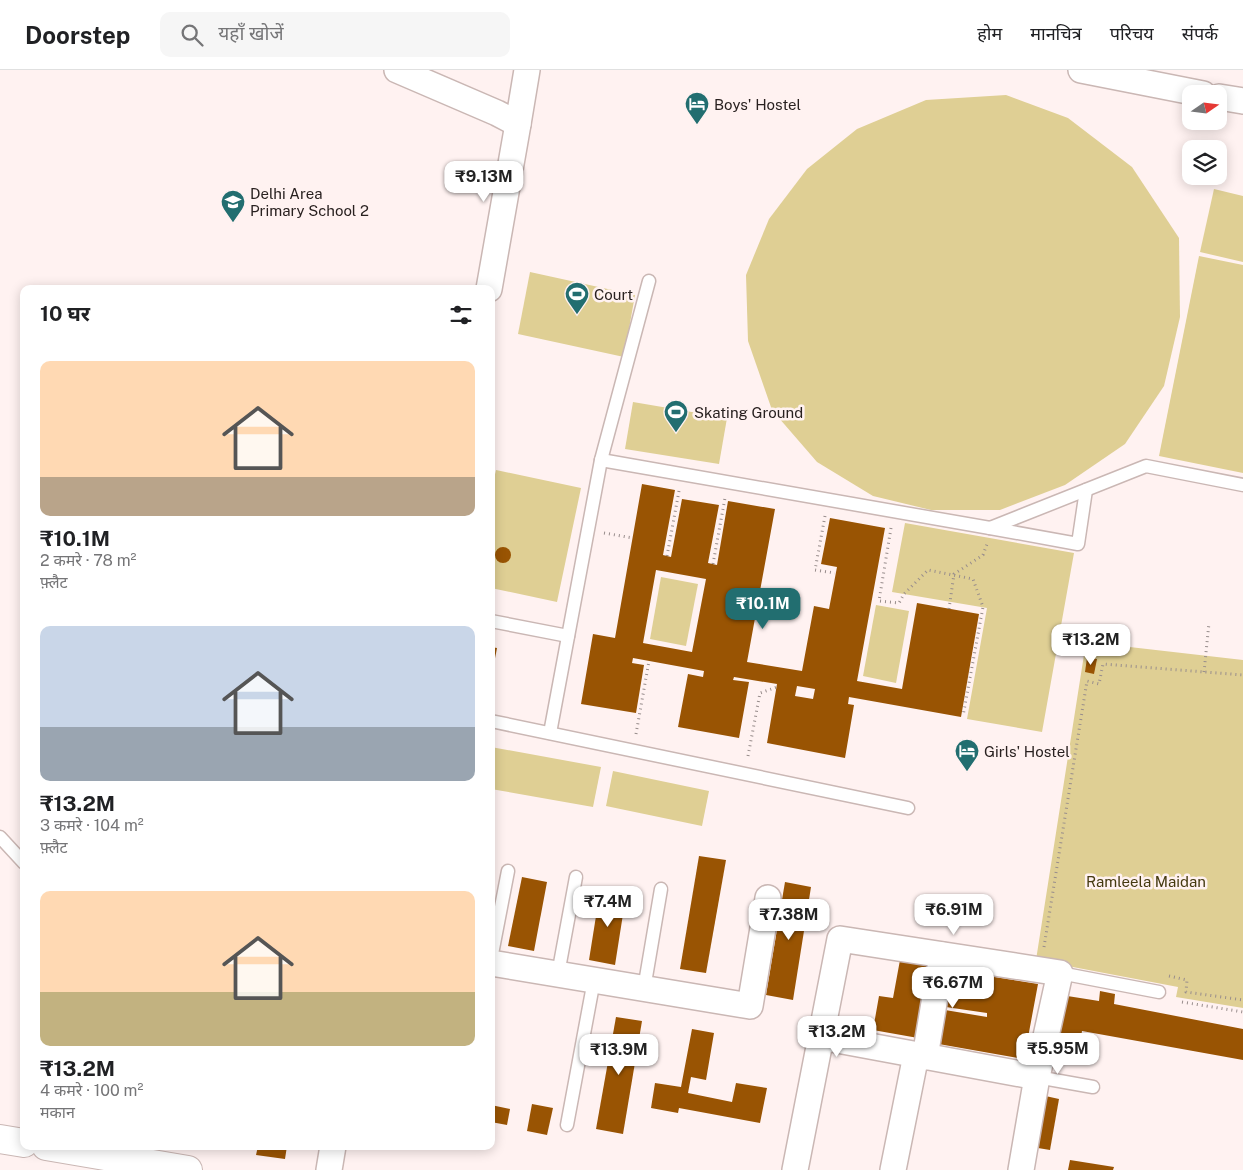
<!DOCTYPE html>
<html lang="hi">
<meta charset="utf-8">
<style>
body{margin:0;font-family:"Public Sans","Noto Sans Devanagari",sans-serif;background:#f6f6f6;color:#202124;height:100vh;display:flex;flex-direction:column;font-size:19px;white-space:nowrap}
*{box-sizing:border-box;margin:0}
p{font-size:16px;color:#757577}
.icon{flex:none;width:28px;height:28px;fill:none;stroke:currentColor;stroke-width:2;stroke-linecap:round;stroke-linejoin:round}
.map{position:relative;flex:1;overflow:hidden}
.details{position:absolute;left:20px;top:215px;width:475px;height:865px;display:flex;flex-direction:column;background:#fff;border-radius:10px;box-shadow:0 2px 12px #0003}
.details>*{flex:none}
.needle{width:32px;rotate:76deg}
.fabs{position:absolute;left:1182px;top:15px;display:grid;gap:10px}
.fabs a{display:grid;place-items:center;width:45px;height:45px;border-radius:10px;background:#fff;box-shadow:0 2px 12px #0003;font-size:25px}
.price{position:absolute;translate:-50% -42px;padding:0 11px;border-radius:10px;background:#fff;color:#222;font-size:16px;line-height:32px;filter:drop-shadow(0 1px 2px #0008)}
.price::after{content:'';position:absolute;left:50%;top:30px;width:15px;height:11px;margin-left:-8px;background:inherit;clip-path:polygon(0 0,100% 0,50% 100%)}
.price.on{background:#226e70;color:#fff}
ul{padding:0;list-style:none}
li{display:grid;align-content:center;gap:10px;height:265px;padding:0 20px}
li span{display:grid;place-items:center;height:155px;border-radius:10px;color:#555}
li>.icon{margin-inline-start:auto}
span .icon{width:90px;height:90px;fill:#fffc;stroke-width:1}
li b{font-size:21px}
h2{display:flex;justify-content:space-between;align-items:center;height:60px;padding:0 20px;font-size:21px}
header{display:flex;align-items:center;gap:30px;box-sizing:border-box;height:70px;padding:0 25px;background:#fff;border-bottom:1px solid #e0e0e0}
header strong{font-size:24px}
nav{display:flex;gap:28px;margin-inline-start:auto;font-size:18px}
.search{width:350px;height:45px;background:#f6f6f6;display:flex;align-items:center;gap:12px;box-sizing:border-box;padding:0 18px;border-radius:10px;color:#757577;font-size:19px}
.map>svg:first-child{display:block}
</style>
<header>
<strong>Doorstep</strong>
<div class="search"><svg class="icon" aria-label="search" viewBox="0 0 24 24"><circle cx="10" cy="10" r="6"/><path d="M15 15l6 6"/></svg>यहाँ खोजें</div>
<nav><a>होम</a><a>मानचित्र</a><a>परिचय</a><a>संपर्क</a></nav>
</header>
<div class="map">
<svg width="1243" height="1100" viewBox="0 0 1243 1100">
<rect width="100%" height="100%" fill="#fff2f1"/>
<g fill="#dfcf94">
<polygon points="1006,25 1068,48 1132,97 1179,168 1180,247 1164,316 1125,374 1065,415 1000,440 931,440 873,426 817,392 772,340 748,271 746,205 769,149 807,99 857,59 926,30"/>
<polygon points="1214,119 1243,126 1243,192 1200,182"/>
<polygon points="1199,186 1243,195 1243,403 1159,386"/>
<polygon points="530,202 635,225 624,287 518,264"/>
<polygon points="633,332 727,348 719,394 625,379"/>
<polygon points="496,400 581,418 557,532 491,518 491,422"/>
<polygon points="905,453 1074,483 1042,662 967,649 987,538 892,522"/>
<polygon points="661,507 698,514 686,576 650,569"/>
<polygon points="876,535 909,541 896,613 863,606"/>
<polygon points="1086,572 1243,590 1243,938 1176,927 1178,917 1036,890"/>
<polygon points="491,677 601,697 593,737 491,719"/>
<polygon points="613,701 709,721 702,756 606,736"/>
</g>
<g fill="#995403" fill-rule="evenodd">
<path d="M642 414 675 420 663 485 671 487 682 429 719 435 708 493 717 495 728 431 775 439 747 592 802 601 814 536 829 539 837 497 821 494 830 448 885 458 857 611 902 619 917 533 979 544 961 647 849 627 848 634 854 635 845 688 767 673 777 614 734 607 733 610 749 612 739 668 678 657 688 604 703 607 704 601 633 588 632 593 644 595 636 643 581 634 593 564 615 568ZM656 500 706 509 692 582 643 573ZM797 616 815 619 813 629 795 626Z"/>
<circle cx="503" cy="485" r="8"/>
<polygon points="491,577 497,578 492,604 491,604"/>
<polygon points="1087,588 1097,589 1094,604 1085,602"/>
<polygon points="699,786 726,790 706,903 680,899"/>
<polygon points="522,807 547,812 534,881 508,876"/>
<polygon points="785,812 811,817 793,930 766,925"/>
<polygon points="600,821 626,825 615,895 589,890"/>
<polygon points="900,890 930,894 918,968 873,960 879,926 893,928"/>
<polygon points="945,899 1038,914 1024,989 933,973 939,939 987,947 987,943 939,936"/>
<polygon points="1100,921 1115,924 1114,934 1243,959 1243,990 1082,961 1078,985 1051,981 1061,925 1099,931"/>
<polygon points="616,947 642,951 623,1064 596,1059"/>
<polygon points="692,959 714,963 706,1010 691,1007 688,1023 732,1032 736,1013 767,1018 760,1053 679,1038 678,1043 651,1038 655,1013 681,1017"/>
<polygon points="1041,1025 1059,1029 1050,1080 1032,1077"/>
<polygon points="532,1034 553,1038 547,1065 527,1061"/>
<polygon points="491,1035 510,1039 507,1055 491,1052"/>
<polygon points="258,1076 287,1076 285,1089 256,1085"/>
<polygon points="1070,1090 1114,1097 1113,1100 1068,1100"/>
</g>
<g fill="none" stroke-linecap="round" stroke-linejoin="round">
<defs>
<g id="lane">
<polyline points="601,390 990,458 1146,396 1243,415"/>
<polyline points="990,458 1078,474 1086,420"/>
<polyline points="491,551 568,566"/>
<polyline points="491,651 908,738"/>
<polyline points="550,663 601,390 649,211"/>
<polyline points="0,767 24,793"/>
<polyline points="491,889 508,801"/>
<polyline points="1060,903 1159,922"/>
<polyline points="558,904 576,807"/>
<polyline points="644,919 661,819"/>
<polyline points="1037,1007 1093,1017"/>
<polyline points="567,1055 594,910"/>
</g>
<g id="street">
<polyline points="397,0 497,43 518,54 527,0"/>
<polyline points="1081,0 1203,24"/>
<polyline points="1219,27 1243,31"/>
<polyline points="489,219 518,54"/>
<polyline points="491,893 750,936 768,828"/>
<polyline points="821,967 1037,1007"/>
<polyline points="925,987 942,885"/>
<polyline points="329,1100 333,1076"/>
<polyline points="795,1100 840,869 1060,903 1037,1007 1021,1100"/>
<polyline points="893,1100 916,985"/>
</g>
<g id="secondary">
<polyline points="0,1069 24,1073"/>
<polyline points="46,1076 188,1100"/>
</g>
</defs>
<use href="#lane" stroke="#cab7b4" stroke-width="15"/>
<use href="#street" stroke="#cab7b4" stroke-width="28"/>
<use href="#secondary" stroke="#cab7b4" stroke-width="30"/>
<g stroke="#988d8c" stroke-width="3" stroke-dasharray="1 4" stroke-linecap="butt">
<polyline points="825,446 815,500 835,503"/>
<polyline points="891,458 879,531 899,533 904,524 928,500 973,509 983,537 963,646"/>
<polyline points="604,463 633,468"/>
<polyline points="667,486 679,421"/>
<polyline points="713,494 725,428"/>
<polyline points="949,539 954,504 983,485 987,474"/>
<polyline points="1204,602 1209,553"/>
<polyline points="636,664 649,591"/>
<polyline points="748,686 760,623 777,617"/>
<polyline points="1044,877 1087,611 1099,614 1103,594 1243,605"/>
<polyline points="1169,906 1187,910 1186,922 1243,930"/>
<polyline points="1182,932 1243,942"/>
</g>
<use href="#lane" stroke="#fff" stroke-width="12"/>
<use href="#street" stroke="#fff" stroke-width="25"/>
<use href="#secondary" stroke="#fff" stroke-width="28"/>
</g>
<defs>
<symbol id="hotel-pin" viewBox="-11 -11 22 30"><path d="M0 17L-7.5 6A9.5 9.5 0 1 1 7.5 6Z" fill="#226e70" stroke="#fff2f1"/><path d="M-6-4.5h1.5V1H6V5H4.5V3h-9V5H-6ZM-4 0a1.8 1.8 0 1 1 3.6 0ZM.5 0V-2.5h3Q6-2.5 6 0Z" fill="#fff"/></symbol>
<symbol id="school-pin" viewBox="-11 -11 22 30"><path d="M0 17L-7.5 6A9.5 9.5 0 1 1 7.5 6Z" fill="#226e70" stroke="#fff2f1"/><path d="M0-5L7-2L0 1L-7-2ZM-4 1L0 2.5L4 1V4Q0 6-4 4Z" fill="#fff"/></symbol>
<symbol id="stadium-pin" viewBox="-11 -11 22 30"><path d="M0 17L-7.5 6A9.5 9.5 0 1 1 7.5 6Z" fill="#226e70" stroke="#fff2f1"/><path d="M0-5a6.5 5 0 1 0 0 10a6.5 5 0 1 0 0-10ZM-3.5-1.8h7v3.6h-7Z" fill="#fff"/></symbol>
</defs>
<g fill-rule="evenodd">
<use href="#hotel-pin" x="683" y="20" width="28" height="38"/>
<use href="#school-pin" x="219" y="118" width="28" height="38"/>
<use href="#stadium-pin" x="563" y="210" width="28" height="38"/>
<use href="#stadium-pin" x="662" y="328" width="28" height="38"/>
<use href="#hotel-pin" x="953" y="667" width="28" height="38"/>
</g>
<g text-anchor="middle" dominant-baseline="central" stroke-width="5" stroke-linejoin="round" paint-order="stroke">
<g font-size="15" fill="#292120" stroke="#fff2f1" text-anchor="start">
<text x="714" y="34">Boys' Hostel</text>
<text x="250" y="123">Delhi Area<tspan x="250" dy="17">Primary School 2</tspan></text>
<text x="594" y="224">Court</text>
<text x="694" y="342">Skating Ground</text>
<text x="984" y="681">Girls' Hostel</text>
</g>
<g font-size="15" fill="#453a10" stroke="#fff2f1">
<text x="1146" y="811">Ramleela Maidan</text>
</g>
</g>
</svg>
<div class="fabs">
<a><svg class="needle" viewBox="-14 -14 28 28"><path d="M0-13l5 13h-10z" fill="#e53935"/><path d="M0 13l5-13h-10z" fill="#757577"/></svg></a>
<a><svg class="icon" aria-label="layers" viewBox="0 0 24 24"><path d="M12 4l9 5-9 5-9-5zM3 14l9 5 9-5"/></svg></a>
</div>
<b class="price" style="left:484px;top:133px">₹9.13M</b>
<b class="price on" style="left:763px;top:560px">₹10.1M</b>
<b class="price" style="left:1091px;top:596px">₹13.2M</b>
<b class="price" style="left:608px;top:858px">₹7.4M</b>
<b class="price" style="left:954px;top:866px">₹6.91M</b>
<b class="price" style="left:789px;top:871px">₹7.38M</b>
<b class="price" style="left:953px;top:939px">₹6.67M</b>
<b class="price" style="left:837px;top:988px">₹13.2M</b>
<b class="price" style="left:1058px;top:1005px">₹5.95M</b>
<b class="price" style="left:619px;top:1006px">₹13.9M</b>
<section class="details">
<h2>10 घर<svg class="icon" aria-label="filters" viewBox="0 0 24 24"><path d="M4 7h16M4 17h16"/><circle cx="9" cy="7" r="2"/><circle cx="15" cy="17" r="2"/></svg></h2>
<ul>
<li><span style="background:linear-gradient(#ffd9b3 75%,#b9a48a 0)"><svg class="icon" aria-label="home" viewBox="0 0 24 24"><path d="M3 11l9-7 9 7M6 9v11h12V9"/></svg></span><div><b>₹10.1M</b><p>2 कमरे · 78 m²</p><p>फ़्लैट</p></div></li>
<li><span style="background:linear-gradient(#c9d6e8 65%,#9aa5b1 0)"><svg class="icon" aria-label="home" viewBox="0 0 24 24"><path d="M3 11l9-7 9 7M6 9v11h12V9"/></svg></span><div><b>₹13.2M</b><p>3 कमरे · 104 m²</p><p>फ़्लैट</p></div></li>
<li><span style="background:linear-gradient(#ffd9b3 65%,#c2b280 0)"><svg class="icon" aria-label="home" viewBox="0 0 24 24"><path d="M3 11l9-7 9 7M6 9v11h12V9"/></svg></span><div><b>₹13.2M</b><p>4 कमरे · 100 m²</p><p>मकान</p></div></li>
</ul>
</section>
</div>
